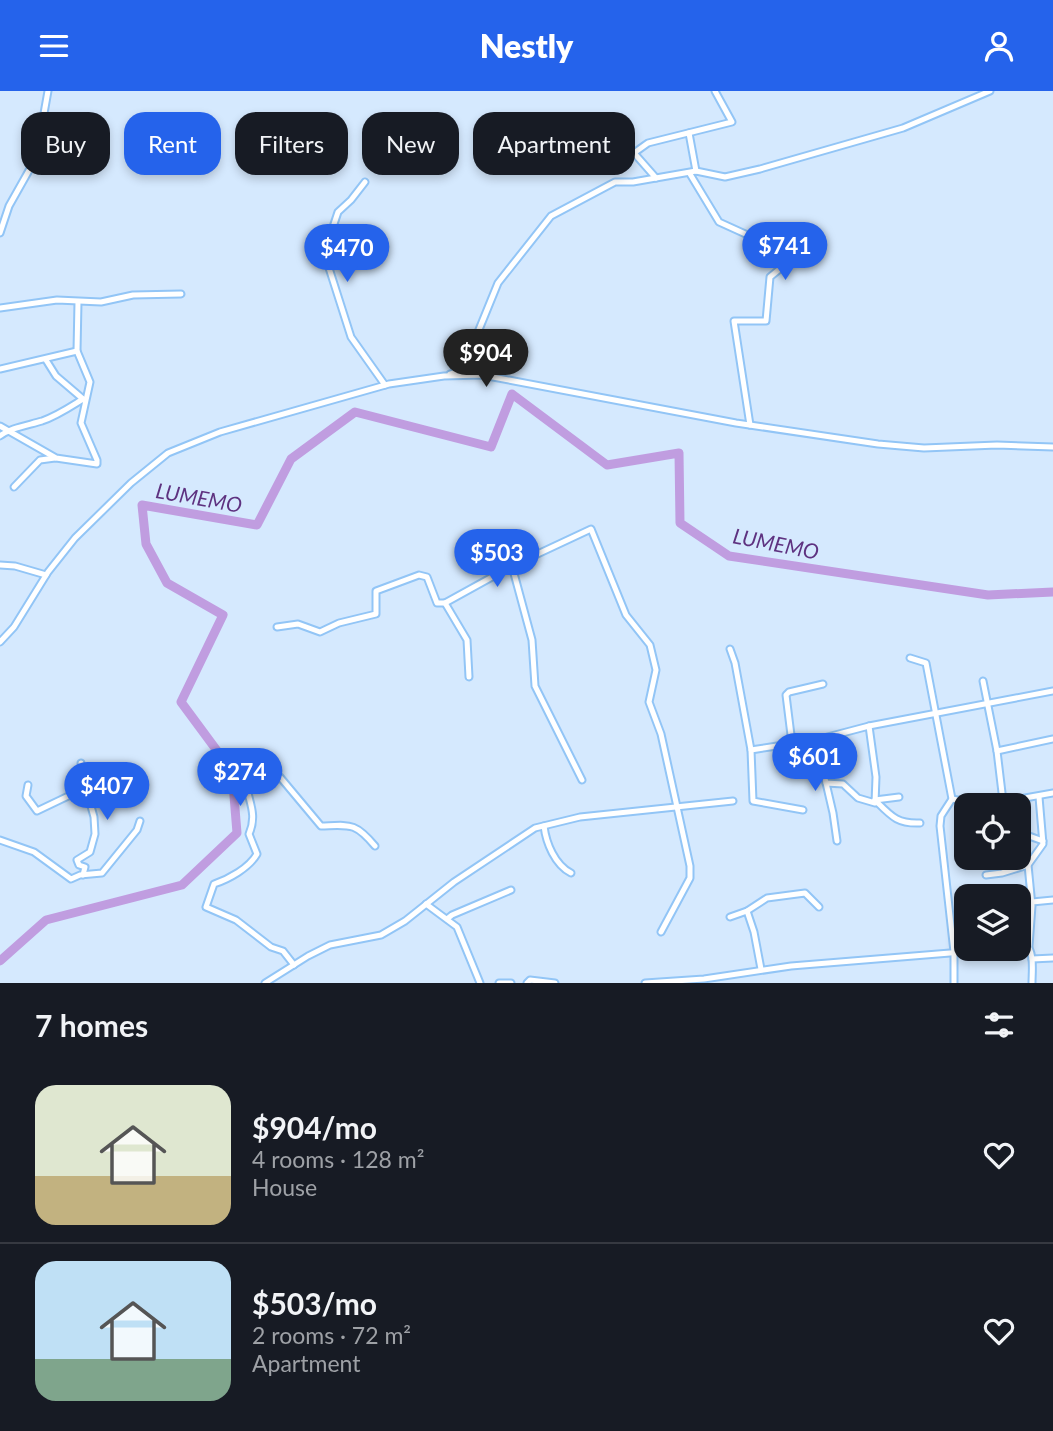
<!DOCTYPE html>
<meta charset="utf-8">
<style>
body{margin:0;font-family:Lato,sans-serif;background:#20242c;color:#f1f3f6;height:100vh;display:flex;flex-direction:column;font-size:26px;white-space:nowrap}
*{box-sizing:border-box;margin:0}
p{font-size:23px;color:#9ea1a6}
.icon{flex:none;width:38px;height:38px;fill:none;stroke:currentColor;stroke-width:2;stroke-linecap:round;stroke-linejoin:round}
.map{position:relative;height:892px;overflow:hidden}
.side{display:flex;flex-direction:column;background:#171b24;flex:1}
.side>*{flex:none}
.guide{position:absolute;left:21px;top:21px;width:700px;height:63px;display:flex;gap:14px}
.fabs{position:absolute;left:954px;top:702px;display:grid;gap:14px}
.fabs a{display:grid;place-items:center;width:77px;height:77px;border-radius:14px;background:#171b24;box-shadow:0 4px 10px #0003;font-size:35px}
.price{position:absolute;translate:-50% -60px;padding:0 16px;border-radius:24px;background:#2563eb;color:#fff;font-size:23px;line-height:46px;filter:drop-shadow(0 2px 4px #0008)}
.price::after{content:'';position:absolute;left:50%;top:42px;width:21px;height:16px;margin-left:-10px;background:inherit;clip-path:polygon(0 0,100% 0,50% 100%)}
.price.selected{background:#222;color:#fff}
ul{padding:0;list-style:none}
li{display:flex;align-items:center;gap:21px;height:175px;padding:0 35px}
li+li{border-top:2px solid #363941}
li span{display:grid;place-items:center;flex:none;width:196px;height:140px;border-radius:21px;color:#555}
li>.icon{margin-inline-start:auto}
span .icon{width:84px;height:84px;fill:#fffc;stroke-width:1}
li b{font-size:30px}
h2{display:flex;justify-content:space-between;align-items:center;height:84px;padding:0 35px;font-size:30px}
.chip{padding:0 24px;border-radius:21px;background:#171b24;box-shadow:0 4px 10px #0003;font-size:24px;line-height:63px}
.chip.selected{background:#2563eb;color:#fff}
header{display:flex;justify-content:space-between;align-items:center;height:91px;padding:0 35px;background:#2563eb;color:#fff;font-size:32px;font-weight:800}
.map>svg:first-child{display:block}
</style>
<header><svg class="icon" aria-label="menu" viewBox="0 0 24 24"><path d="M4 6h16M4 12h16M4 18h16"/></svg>Nestly<svg class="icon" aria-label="person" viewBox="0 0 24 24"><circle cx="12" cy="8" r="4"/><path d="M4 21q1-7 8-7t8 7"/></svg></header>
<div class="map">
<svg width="1053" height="892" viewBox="0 0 1053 892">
<rect width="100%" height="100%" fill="#d5e9fe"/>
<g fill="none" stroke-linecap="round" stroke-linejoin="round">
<polyline stroke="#c09de0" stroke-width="9" points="0,870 46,829 182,794 237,742 232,680 181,611 223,524 167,492 146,453 142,414 257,434 291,368 355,321 491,356 512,303 607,374 679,362 680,432 729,465 988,504 1053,501"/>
<defs>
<g id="minor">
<polyline points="689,42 696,80"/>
<polyline points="690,83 719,131 752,146 787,172 770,186 766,230 734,230 750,334"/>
<polyline points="656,87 634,62 648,52 732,31 715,0"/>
<polyline points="365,91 351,109 338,121 332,139 329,177 351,246 385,294"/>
<polyline points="0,142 9,115 36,67 48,0"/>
<polyline points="0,217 57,209 101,211 133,204 181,203"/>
<polyline points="46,269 56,285 83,308"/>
<polyline points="0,278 77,260"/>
<polyline points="450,283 456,281 467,268 498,192 551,125 615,91 633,91 696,80 725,86 760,78 903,37 990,0"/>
<polyline points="0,335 56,367 97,373 97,369 81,332 90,291 77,260 78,211"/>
<path d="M0 345C9 337 29 334 42 330 57 325 70 316 83 308L85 310"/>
<polyline points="14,396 40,369 55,367"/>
<polyline points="0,474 15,475 46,484"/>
<polyline points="512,475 532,549 535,595 582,689"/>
<polyline points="277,536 298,533 320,541 339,532 376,523 376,500 419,484 427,486 437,512 445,512"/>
<polyline points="0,551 14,536 48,481 75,447 131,392 168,362 220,341 389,293 444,285 482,284 736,332 878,353 924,357 997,354 1053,356"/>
<polyline points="730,558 735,572 751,659 753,710 803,719"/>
<polyline points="910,567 926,572 952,708 941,725 940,735 954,861 954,892"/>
<polyline points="469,586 467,549 445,512 512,475 591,438 626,524 650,554 656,579 649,611 661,643 690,775 690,787 661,841"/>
<polyline points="983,590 997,660 1003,710"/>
<polyline points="816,649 833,722 837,750"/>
<polyline points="792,652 786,604 789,601 823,593"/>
<polyline points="751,659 816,649 869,635 1053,600"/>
<polyline points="997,660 1053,648"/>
<polyline points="81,672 83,698 89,708 94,726 95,743 90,761 77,769 79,774 85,776 83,784"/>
<polyline points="826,692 843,693 858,707 875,712 876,686 869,635"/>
<polyline points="28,694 26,705 37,720 83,698"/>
<polyline points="952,708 984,714"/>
<path d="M875 709C891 725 897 733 920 732"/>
<polyline points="875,709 899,706"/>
<polyline points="986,714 1053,702"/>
<path d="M544 735C546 752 555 774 571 782"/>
<polyline points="1018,741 1043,750"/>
<polyline points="0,749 34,761 71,788 80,784 102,782 137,739 140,730"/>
<polyline points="986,784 1002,782 1028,774"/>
<polyline points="1032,811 1053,809"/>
<polyline points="426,813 457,836 480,892"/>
<polyline points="747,820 754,841 761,878"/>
<polyline points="730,826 747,820 767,807 805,802 819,816"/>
<polyline points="447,828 452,824 511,799"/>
<path d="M1018 854 1025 851C1035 862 1032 879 1032 892"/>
<polyline points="1029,855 1032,815 1028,774 1043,753 1039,706"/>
<polyline points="1032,868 1053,867"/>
<path d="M294 874 283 860 271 856 236 829 206 816 214 793C229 788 249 777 257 763L249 743C262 714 235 698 252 670L280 686 321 735C350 734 355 731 375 755"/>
<polyline points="265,892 308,865 330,854 381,844 405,830 454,791 535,737 580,726 733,710"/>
<polyline points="499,892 511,892"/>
<polyline points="527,892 530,889 555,892"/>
<polyline points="645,892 704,888 791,875 999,858"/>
</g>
</defs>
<use href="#minor" stroke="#92c5f6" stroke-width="9"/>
<use href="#minor" stroke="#fff" stroke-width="5"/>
</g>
<g text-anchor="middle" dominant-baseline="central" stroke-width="5" stroke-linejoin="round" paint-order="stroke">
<g font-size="21" font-style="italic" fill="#5e3280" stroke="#d5e9fe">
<text transform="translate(199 406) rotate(10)">LUMEMO</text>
<text transform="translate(776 452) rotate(11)">LUMEMO</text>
</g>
</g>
</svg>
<div class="fabs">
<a><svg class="icon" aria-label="locate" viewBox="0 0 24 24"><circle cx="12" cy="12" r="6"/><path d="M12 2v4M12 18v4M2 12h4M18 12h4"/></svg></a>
<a><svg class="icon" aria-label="layers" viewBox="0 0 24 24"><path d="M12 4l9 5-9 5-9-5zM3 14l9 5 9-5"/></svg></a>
</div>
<b class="price" style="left:785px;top:191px">$741</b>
<b class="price" style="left:347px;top:193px">$470</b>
<b class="price selected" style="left:486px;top:298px">$904</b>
<b class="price" style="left:497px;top:498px">$503</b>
<b class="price" style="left:815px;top:702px">$601</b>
<b class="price" style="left:240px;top:717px">$274</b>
<b class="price" style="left:107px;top:731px">$407</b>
<div class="guide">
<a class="chip">Buy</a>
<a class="chip selected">Rent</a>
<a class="chip">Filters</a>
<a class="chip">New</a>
<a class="chip">Apartment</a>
</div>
</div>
<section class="side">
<h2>7 homes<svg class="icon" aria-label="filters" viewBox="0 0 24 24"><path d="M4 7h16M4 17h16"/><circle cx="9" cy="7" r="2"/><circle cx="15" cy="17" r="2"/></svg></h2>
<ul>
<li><span style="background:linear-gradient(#dfe7d0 65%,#c2b280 0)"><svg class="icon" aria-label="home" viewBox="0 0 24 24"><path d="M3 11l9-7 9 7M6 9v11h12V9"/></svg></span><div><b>$904/mo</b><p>4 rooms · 128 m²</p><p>House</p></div><svg class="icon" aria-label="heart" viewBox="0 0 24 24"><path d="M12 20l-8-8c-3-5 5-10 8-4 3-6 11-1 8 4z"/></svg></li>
<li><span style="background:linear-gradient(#bfe0f5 70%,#7fa58c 0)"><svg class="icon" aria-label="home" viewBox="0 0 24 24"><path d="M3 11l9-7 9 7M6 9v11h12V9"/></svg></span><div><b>$503/mo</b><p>2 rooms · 72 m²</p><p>Apartment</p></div><svg class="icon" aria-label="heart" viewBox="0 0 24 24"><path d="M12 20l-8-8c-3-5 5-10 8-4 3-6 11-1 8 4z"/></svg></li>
</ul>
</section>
